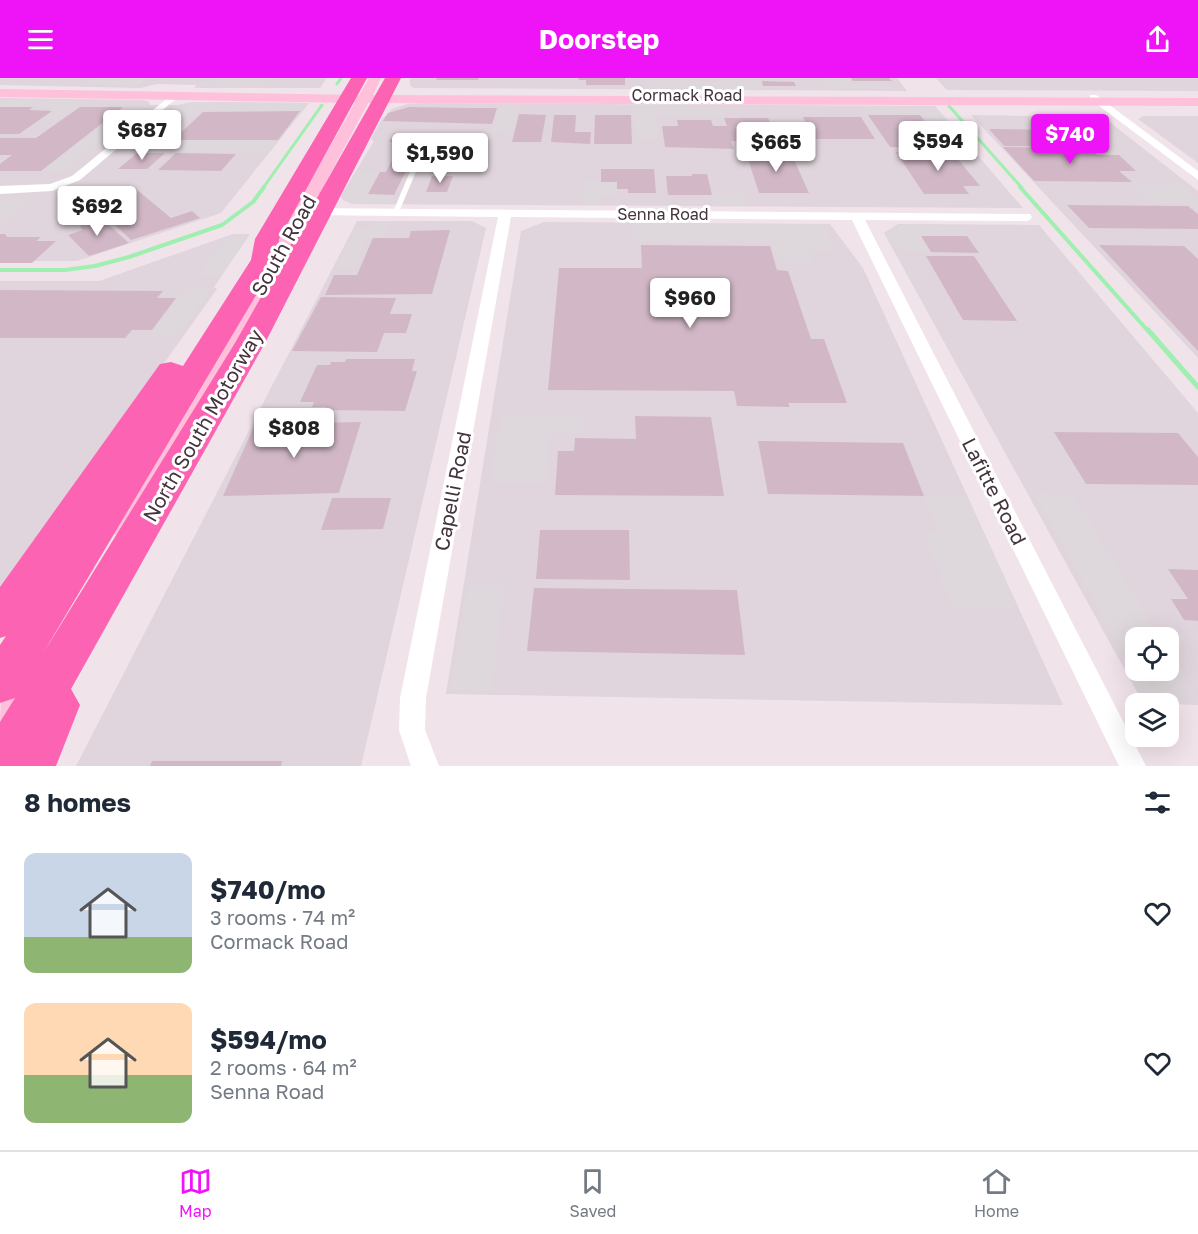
<!DOCTYPE html>
<meta charset="utf-8">
<style>
body{margin:0;font-family:"Golos Text",sans-serif;background:#f6f6f7;color:#1f2937;height:100vh;display:flex;flex-direction:column;font-size:22px;white-space:nowrap}
*{box-sizing:border-box;margin:0}
p{font-size:20px;color:#747a83}
.icon{flex:none;width:33px;height:33px;fill:none;stroke:currentColor;stroke-width:2;stroke-linecap:round;stroke-linejoin:round}
.map{position:relative;height:688px;overflow:hidden}
.sheet{display:flex;flex-direction:column;background:#fff;flex:1}
.sheet>*{flex:none}
.buttons{position:absolute;left:1125px;top:549px;display:grid;gap:12px}
.buttons a{display:grid;place-items:center;width:54px;height:54px;border-radius:12px;background:#fff;box-shadow:0 6px 24px #0002;font-size:30px}
.price{position:absolute;translate:-50% -51px;padding:0 14px;border-radius:6px;background:#fff;color:#222;font-size:20px;line-height:39px;filter:drop-shadow(0 2px 3px #0008)}
.price::after{content:'';position:absolute;left:50%;top:36px;width:18px;height:14px;margin-left:-9px;background:inherit;clip-path:polygon(0 0,100% 0,50% 100%)}
.price.on{background:#ef13f7;color:#fff}
ul{padding:0;list-style:none}
li{display:flex;align-items:center;gap:18px;height:150px;padding:0 24px}
li span{display:grid;place-items:center;flex:none;width:168px;height:120px;border-radius:12px;color:#555}
li>.icon{margin-inline-start:auto}
span .icon{width:72px;height:72px;fill:#fffc;stroke-width:1}
li b{font-size:26px}
h2{display:flex;justify-content:space-between;align-items:center;height:72px;padding:0 24px;font-size:26px}
header{display:flex;justify-content:space-between;align-items:center;height:78px;padding:0 24px;background:#ef13f7;color:#fff;font-size:27px;font-weight:700}
.menu{display:flex;justify-content:space-around;align-items:center;height:84px;border-top:2px solid #e0e1e3;background:#fff;font-size:16px;color:#747a83}
.menu a{display:grid;justify-items:center;gap:3px}
.menu .on{color:#ef13f7}
.map>svg:first-child{display:block}
</style>
<header><svg class="icon" aria-label="menu" viewBox="0 0 24 24"><path d="M4 6h16M4 12h16M4 18h16"/></svg>Doorstep<svg class="icon" aria-label="share" viewBox="0 0 24 24"><path d="M12 15V3M7 8l5-5 5 5M5 13v7h14v-7"/></svg></header>
<div class="map">
<svg width="1198" height="688" viewBox="0 0 1198 688">
<rect width="100%" height="100%" fill="#f1e3ea"/>
<g fill="#e0d5dc" fill-rule="evenodd">
<polygon points="0,0 327,0 320,10 194,10 197,7 157,6 141,10 0,7"/>
<polygon points="410,0 897,0 907,13 414,10 410,8"/>
<polygon points="936,0 1198,0 1198,13 947,12"/>
<polygon points="0,20 141,22 148,23 150,27 178,27 195,24 309,25 221,135 77,183 0,183"/>
<polygon points="426,25 935,28 1023,130 352,126 343,122 341,118 374,63 371,61 382,41 392,31 407,26"/>
<polygon points="971,37 1103,39 1198,113 1198,280"/>
<polygon points="1143,38 1198,38 1198,85 1138,41"/>
<polygon points="357,143 472,143 486,150 361,688 76,688"/>
<polygon points="544,144 830,146 863,190 1063,627 446,616 521,153"/>
<path d="M898 146 1039 147 1198 335V627L1143 625 884 155ZM1136 560H1168V592H1136Z"/>
<polygon points="233,156 250,156 214,209 217,211 0,515 0,203 99,203"/>
</g>
<g fill="#ded8dc">
<polygon points="96,0 107,1 146,1 137,8 84,7"/>
<polygon points="822,0 848,0 851,5 889,5 893,10 827,10"/>
<polygon points="214,1 273,1 266,8 196,8 201,3 211,3"/>
<polygon points="647,3 759,4 763,11 647,10"/>
<polygon points="0,22 85,23 59,42 42,41 59,28 0,28"/>
<polygon points="187,25 195,24 307,25 300,33 203,34 198,38 191,38 165,62 278,62 271,73 126,72 178,27"/>
<polygon points="501,26 520,26 512,56 492,55"/>
<polygon points="633,27 720,28 724,39 656,39 658,61 635,61"/>
<polygon points="864,28 935,29 971,70 949,70 921,35 869,35"/>
<polygon points="120,31 141,31 65,93 41,93"/>
<polygon points="358,93 380,94 369,116 394,117 390,125 353,125 345,121 343,118"/>
<polygon points="583,103 617,104 617,117 601,117 600,127 582,126"/>
<polygon points="1130,105 1180,105 1198,120 1198,135 1187,126 1153,125"/>
<polygon points="711,116 745,116 748,127 713,127"/>
<polygon points="0,121 33,121 0,147"/>
<polygon points="372,145 390,145 384,160 368,160 354,191 334,191 355,151 369,151"/>
<polygon points="632,147 825,148 836,173 809,173 813,184 778,184 771,164 633,163"/>
<polygon points="901,147 959,148 967,158 922,158 931,174 898,174 888,156"/>
<polygon points="234,158 248,158 220,197 198,197 225,161"/>
<polygon points="185,211 211,211 176,260 147,260"/>
<polygon points="501,337 584,337 584,356 550,356 546,405 490,405"/>
<polygon points="1034,415 1073,416 1160,559 1136,560 1136,592 1168,592 1169,574 1195,618 1146,617"/>
<polygon points="924,418 967,418 1019,531 952,530 924,455 939,455"/>
<polygon points="469,505 505,505 491,613 450,612"/>
</g>
<g fill="none" stroke-linecap="round" stroke-linejoin="round">
<g stroke="#9eefb0" stroke-width="3">
<polyline points="337,6 341,0"/>
<polyline points="949,28 1022,110"/>
<polyline points="263,110 322,27"/>
</g>
<g stroke="#9eefb0" stroke-width="4">
<polyline points="1020,109 1149,254"/>
<polyline points="0,192 65,192 95,188 129,179 222,147 253,124 264,109"/>
</g>
<polyline stroke="#9eefb0" stroke-width="5" points="1148,252 1198,309"/>
</g>
<g fill="#d2b8c7">
<polygon points="437,0 479,0 478,2 436,2"/>
<polygon points="579,0 625,0 625,7 586,7 586,2 578,2"/>
<polygon points="851,0 889,0 892,3 853,3"/>
<polygon points="762,3 794,4 796,8 763,8"/>
<polygon points="0,29 33,29 29,32 52,33 19,56 0,56"/>
<polygon points="80,29 123,29 41,93 0,93 0,86 12,77 0,77 0,60 36,60"/>
<polygon points="409,29 469,30 497,30 492,46 383,43 388,35"/>
<polygon points="300,33 278,62 173,62 203,34"/>
<polygon points="519,36 546,37 541,64 512,64"/>
<polygon points="554,37 576,37 575,54 591,54 590,66 551,64"/>
<polygon points="595,37 631,37 632,66 594,66"/>
<polygon points="868,37 920,37 946,70 890,69"/>
<polygon points="803,39 861,39 875,61 814,61"/>
<polygon points="724,40 768,40 778,63 731,63 734,71 665,69 662,48 678,48 677,42 711,42 713,48 727,48"/>
<polygon points="989,51 1091,52 1111,69 1004,68"/>
<polygon points="394,55 437,55 433,64 389,64"/>
<polygon points="439,55 470,55 467,65 435,65"/>
<polygon points="1003,69 1089,70 1097,77 1119,77 1136,93 1119,93 1132,104 1034,103"/>
<polygon points="896,74 952,74 980,108 963,108 969,116 924,116"/>
<polygon points="137,75 165,75 147,91 118,91"/>
<polygon points="176,75 236,76 221,93 158,92"/>
<polygon points="746,75 791,75 809,115 759,115"/>
<polygon points="392,82 411,83 394,117 368,116 380,94 386,94"/>
<polygon points="601,91 654,91 656,115 628,115 628,111 617,111 617,104 601,104"/>
<polygon points="692,96 707,96 712,117 668,117 666,98 692,98"/>
<polygon points="432,98 453,98 447,114 426,114"/>
<polygon points="136,111 171,140 192,133 200,140 131,162 86,120 111,113 115,117"/>
<polygon points="1067,127 1188,128 1198,136 1198,151 1089,150"/>
<polygon points="101,140 129,165 89,178 68,157 83,152 80,149 86,144"/>
<polygon points="450,152 432,216 325,217 334,197 357,197 373,160 409,160 411,153"/>
<polygon points="0,156 5,156 7,159 41,159 36,163 56,163 32,185 0,185"/>
<polygon points="921,158 967,158 979,175 931,174"/>
<polygon points="641,167 770,168 777,192 788,193 811,261 824,261 847,325 788,325 790,329 737,328 734,313 548,312 559,190 642,190"/>
<polygon points="1099,167 1184,168 1198,181 1198,273"/>
<polygon points="926,178 974,178 1017,243 963,242"/>
<polygon points="0,212 163,213 157,220 176,220 152,252 132,252 125,260 0,260"/>
<polygon points="321,219 396,220 390,236 412,236 406,255 384,255 377,274 292,273"/>
<polygon points="346,281 415,281 412,293 417,293 405,333 325,332 327,329 312,329 314,324 300,324 317,287 330,287 331,284 345,284"/>
<polygon points="635,338 711,339 724,418 555,417 558,373 574,373 575,360 636,361"/>
<polygon points="361,344 339,415 223,418 255,346"/>
<polygon points="1054,354 1178,355 1198,379 1198,407 1086,406"/>
<polygon points="758,363 903,365 924,418 768,416"/>
<polygon points="332,420 391,420 383,451 321,452"/>
<polygon points="540,452 629,452 630,502 536,501"/>
<polygon points="1168,491 1198,492 1198,543 1184,542 1171,521 1188,521"/>
<polygon points="534,510 737,512 745,577 527,573"/>
<polygon points="152,683 282,683 281,688 150,688"/>
</g>
<g fill="none" stroke-linecap="round" stroke-linejoin="round">
<polygon fill="#fff" fill-rule="evenodd" points="417,82 420,84 399,134 394,135 393,134 414,84"/>
<g fill="#fff" fill-rule="evenodd">
<polygon points="175,14 180,17 178,19 80,102 52,113 0,116 0,108 50,106 72,98"/>
<polygon points="1090,17 1096,17 1198,93 1198,102 1090,21"/>
<polygon points="308,130 1030,136 1032,139 1030,142 1026,143 865,142 1146,688 1119,688 852,142 511,139 426,620 425,652 439,688 411,688 399,652 400,620 498,139 304,137 302,134"/>
</g>
<g fill="#fec0da" fill-rule="evenodd">
<polygon points="369,0 381,0 373,17 1198,20 1198,28 368,25 222,299 129,455 119,458 109,455 104,447 109,439 198,299 355,25 0,19 0,11 359,17"/>
<path d="M28 578 40 582 45 593 13 651 0 656C0 626 0 590 28 578Z"/>
</g>
<polygon fill="#fc63b2" fill-rule="evenodd" points="351,0 367,0 279,161 277,182 42,577 235,265 385,0 401,0 265,265 71,611 80,627 56,688 0,688 0,644 15,620 0,625 0,567 6,558 0,560 0,509 160,286 171,284 183,288 251,182 255,161"/>
</g>
<g text-anchor="middle" dominant-baseline="central" stroke-width="6" stroke-linejoin="round" paint-order="stroke">
<g font-size="16" fill="#43333c" stroke="#fff">
<text x="687" y="17">Cormack Road</text>
<text x="663" y="136">Senna Road</text>
</g>
<g font-size="20" fill="#43333c" stroke="#fff">
<text transform="translate(283 167) rotate(-61)">South Road</text>
<text transform="translate(202 347) rotate(-60)">North South Motorway</text>
<text transform="translate(452 413) rotate(-79)">Capelli Road</text>
<text transform="translate(995 413) rotate(63)">Lafitte Road</text>
</g>
</g>
</svg>
<div class="buttons">
<a><svg class="icon" aria-label="locate" viewBox="0 0 24 24"><circle cx="12" cy="12" r="6"/><path d="M12 2v4M12 18v4M2 12h4M18 12h4"/></svg></a>
<a><svg class="icon" aria-label="layers" viewBox="0 0 24 24"><path d="M12 4l9 5-9 5-9-5zM3 14l9 5 9-5"/></svg></a>
</div>
<b class="price" style="left:142px;top:83px">$687</b>
<b class="price on" style="left:1070px;top:87px">$740</b>
<b class="price" style="left:938px;top:94px">$594</b>
<b class="price" style="left:776px;top:95px">$665</b>
<b class="price" style="left:440px;top:106px">$1,590</b>
<b class="price" style="left:97px;top:159px">$692</b>
<b class="price" style="left:690px;top:251px">$960</b>
<b class="price" style="left:294px;top:381px">$808</b>
</div>
<section class="sheet">
<h2>8 homes<svg class="icon" aria-label="filters" viewBox="0 0 24 24"><path d="M4 7h16M4 17h16"/><circle cx="9" cy="7" r="2"/><circle cx="15" cy="17" r="2"/></svg></h2>
<ul>
<li><span style="background:linear-gradient(#c9d6e8 70%,#8fb573 0)"><svg class="icon" aria-label="home" viewBox="0 0 24 24"><path d="M3 11l9-7 9 7M6 9v11h12V9"/></svg></span><div><b>$740/mo</b><p>3 rooms · 74 m²</p><p>Cormack Road</p></div><svg class="icon" aria-label="heart" viewBox="0 0 24 24"><path d="M12 20l-8-8c-3-5 5-10 8-4 3-6 11-1 8 4z"/></svg></li>
<li><span style="background:linear-gradient(#ffd9b3 60%,#8fb573 0)"><svg class="icon" aria-label="home" viewBox="0 0 24 24"><path d="M3 11l9-7 9 7M6 9v11h12V9"/></svg></span><div><b>$594/mo</b><p>2 rooms · 64 m²</p><p>Senna Road</p></div><svg class="icon" aria-label="heart" viewBox="0 0 24 24"><path d="M12 20l-8-8c-3-5 5-10 8-4 3-6 11-1 8 4z"/></svg></li>
</ul>
</section>
<nav class="menu">
<a class="on"><svg class="icon" aria-label="map" viewBox="0 0 24 24"><path d="M3 6l6-2 6 2 6-2v14l-6 2-6-2-6 2zM9 4v14M15 6v14"/></svg>Map</a>
<a><svg class="icon" aria-label="saved" viewBox="0 0 24 24"><path d="M7 4h10v16l-5-4-5 4z"/></svg>Saved</a>
<a><svg class="icon" aria-label="home" viewBox="0 0 24 24"><path d="M3 11l9-7 9 7M6 9v11h12V9"/></svg>Home</a>
</nav>
